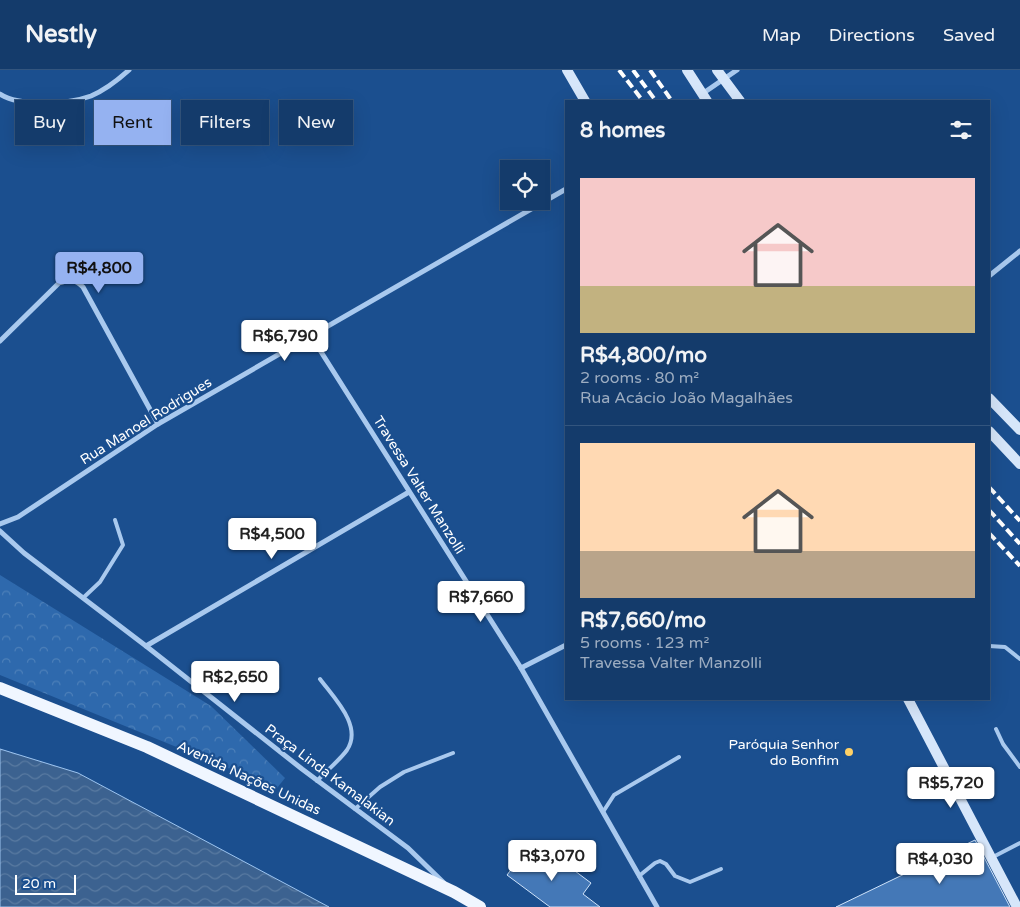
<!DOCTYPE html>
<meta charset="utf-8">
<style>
body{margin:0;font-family:"Varela Round",sans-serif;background:#214673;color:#f1f3f6;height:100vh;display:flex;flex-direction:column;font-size:19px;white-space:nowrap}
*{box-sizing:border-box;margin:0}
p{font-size:16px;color:#9dadc1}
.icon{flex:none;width:28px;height:28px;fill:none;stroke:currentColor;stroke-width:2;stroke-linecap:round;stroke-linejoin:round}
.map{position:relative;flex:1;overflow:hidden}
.sheet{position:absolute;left:565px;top:30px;width:425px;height:600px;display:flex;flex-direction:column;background:#143b6b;border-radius:0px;box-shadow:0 5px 20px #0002,0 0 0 1px #33557e}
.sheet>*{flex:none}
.hud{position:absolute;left:15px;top:30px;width:475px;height:45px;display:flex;gap:10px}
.controls{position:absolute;left:500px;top:90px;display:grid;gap:10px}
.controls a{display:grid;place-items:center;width:50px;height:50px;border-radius:0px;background:#143b6b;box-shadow:0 5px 20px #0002,0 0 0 1px #33557e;font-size:25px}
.scale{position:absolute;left:15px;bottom:12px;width:61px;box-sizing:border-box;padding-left:5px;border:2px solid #fff;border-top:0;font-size:14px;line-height:18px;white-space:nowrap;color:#fff;-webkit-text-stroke:4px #1b4f8f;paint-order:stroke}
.price{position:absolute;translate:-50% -42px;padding:0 11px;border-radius:5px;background:#fff;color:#222;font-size:16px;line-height:32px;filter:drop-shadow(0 1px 2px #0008)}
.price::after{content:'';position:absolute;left:50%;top:30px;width:15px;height:11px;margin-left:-8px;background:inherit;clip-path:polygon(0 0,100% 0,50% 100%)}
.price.active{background:#95b2f1;color:#111}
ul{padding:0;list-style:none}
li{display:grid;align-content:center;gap:10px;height:265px;padding:0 15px}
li+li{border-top:1px solid #33557e}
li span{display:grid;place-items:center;height:155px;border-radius:0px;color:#555}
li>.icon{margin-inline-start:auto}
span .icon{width:90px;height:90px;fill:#fffc;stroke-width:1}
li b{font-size:21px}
h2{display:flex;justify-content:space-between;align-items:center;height:60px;padding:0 15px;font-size:21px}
.chip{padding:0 18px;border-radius:0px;background:#143b6b;box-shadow:0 5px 20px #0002,0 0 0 1px #33557e;font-size:18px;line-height:45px}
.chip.active{background:#95b2f1;color:#111}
header{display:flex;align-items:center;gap:30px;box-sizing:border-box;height:70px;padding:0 25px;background:#143b6b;border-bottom:1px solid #33557e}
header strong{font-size:24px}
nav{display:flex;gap:28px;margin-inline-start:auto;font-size:18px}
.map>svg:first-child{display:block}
</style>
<header>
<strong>Nestly</strong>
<nav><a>Map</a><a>Directions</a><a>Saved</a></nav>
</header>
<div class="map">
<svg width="1020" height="837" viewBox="0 0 1020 837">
<defs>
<pattern id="forest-crowns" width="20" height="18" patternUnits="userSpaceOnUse" patternTransform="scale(1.25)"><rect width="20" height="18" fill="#2e69ad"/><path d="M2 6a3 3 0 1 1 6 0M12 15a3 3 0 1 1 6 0" fill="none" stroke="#4d80b9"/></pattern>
<pattern id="water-waves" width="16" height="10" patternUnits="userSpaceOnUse" patternTransform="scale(1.25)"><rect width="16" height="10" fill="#3c6290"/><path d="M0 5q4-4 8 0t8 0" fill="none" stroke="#597aa1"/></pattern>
</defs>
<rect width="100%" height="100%" fill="#1b4f8f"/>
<polygon fill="url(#forest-crowns)" points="0,505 211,636 285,708 277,718 0,605"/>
<polygon fill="url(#water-waves)" stroke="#9cc4f0" points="0,679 78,703 329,837 0,837"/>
<g fill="#4478b7" stroke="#cfe3fa">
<polygon points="975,770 1010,837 836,837"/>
<polygon points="526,780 543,793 551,783 591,813 583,824 600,837 550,837 507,805"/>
</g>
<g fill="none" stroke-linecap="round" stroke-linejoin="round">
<g stroke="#a9c9ee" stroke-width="4">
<polyline points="83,528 100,512 123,475 115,450"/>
<polyline points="989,576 1005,577 1020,589"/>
<polyline points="996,659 1003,674 1020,697"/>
<path d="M317 711C326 701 339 691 347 680 363 656 334 628 320 609"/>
<polyline points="355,739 380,717 404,702 453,683"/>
<polyline points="603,742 614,725 679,687"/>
<polyline points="991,788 1020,773"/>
<polyline points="639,806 655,793 660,791 666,794 675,806 690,812 721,799"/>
</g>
<g stroke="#a9c9ee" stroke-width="5">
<path d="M0 24C20 37 69 34 91 26 105 20 118 10 129 0"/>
<polyline points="702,24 737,0"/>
<polyline points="989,206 1020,181"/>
<polyline points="311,266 521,598 657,837"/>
<path d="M0 271 59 213C70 209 75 209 83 217L158 354"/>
<polyline points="0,454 18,447 158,354 566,119"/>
<polyline points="0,461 24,483 146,576 302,699 408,778 444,813"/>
<polyline points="146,576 409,422"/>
<polyline points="521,598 566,575"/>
</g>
<g stroke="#d6e6fa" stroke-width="10">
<polyline points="567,0 585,31"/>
<polyline points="687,0 707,31"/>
<polyline points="717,0 740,31"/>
<polyline points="989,328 1020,360"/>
<polyline points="989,361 1020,394"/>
<polyline points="908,629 1017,837"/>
</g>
<polyline stroke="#f0f6ff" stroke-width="12" points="0,618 147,677 454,822 480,837"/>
<g stroke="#fff" stroke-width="4" stroke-dasharray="9 4" stroke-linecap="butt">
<polyline points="619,0 643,31"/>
<polyline points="633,0 656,31"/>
<polyline points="650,0 672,31"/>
<polyline points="989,417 1020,451"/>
<polyline points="989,440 1020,474"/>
<polyline points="989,463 1020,496"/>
</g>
</g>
<circle fill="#ffd166" stroke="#1b4f8f" stroke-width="2" cx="849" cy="682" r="5"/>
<g text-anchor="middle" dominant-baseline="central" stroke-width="4.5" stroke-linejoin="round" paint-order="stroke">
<g font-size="14" fill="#fff" stroke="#1b4f8f">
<text transform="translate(146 351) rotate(-32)">Rua Manoel Rodrigues</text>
<text transform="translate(419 415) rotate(58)">Travessa Valter Manzolli</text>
<text transform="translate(330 705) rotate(37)">Praça Linda Kamalakian</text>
<text transform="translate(249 708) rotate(25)">Avenida Nações Unidas</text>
</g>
<g font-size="14" fill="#fff" stroke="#1b4f8f" text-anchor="end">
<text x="839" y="674">Paróquia Senhor<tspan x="839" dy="16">do Bonfim</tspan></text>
</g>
</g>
</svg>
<div class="controls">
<a><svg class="icon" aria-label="locate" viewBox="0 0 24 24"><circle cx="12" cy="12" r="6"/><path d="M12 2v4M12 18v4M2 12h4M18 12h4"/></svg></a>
</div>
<div class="scale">20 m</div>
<b class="price active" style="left:99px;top:224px">R$4,800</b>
<b class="price" style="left:285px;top:292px">R$6,790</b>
<b class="price" style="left:272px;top:490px">R$4,500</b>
<b class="price" style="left:481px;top:553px">R$7,660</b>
<b class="price" style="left:235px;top:633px">R$2,650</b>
<b class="price" style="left:951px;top:739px">R$5,720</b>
<b class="price" style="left:552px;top:812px">R$3,070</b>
<b class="price" style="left:940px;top:815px">R$4,030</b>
<div class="hud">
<a class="chip">Buy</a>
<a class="chip active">Rent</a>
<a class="chip">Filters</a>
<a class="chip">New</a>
</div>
<section class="sheet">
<h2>8 homes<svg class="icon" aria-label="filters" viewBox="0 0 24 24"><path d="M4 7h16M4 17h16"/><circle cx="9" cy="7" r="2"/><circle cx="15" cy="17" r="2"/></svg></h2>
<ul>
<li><span style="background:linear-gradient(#f6c9c9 70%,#c2b280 0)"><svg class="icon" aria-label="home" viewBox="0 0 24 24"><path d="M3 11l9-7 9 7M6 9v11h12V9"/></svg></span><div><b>R$4,800/mo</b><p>2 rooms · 80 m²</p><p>Rua Acácio João Magalhães</p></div></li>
<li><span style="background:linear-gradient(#ffd9b3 70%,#b9a48a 0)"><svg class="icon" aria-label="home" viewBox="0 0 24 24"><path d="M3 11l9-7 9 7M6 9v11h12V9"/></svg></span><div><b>R$7,660/mo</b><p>5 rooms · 123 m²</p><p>Travessa Valter Manzolli</p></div></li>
</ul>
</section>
</div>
